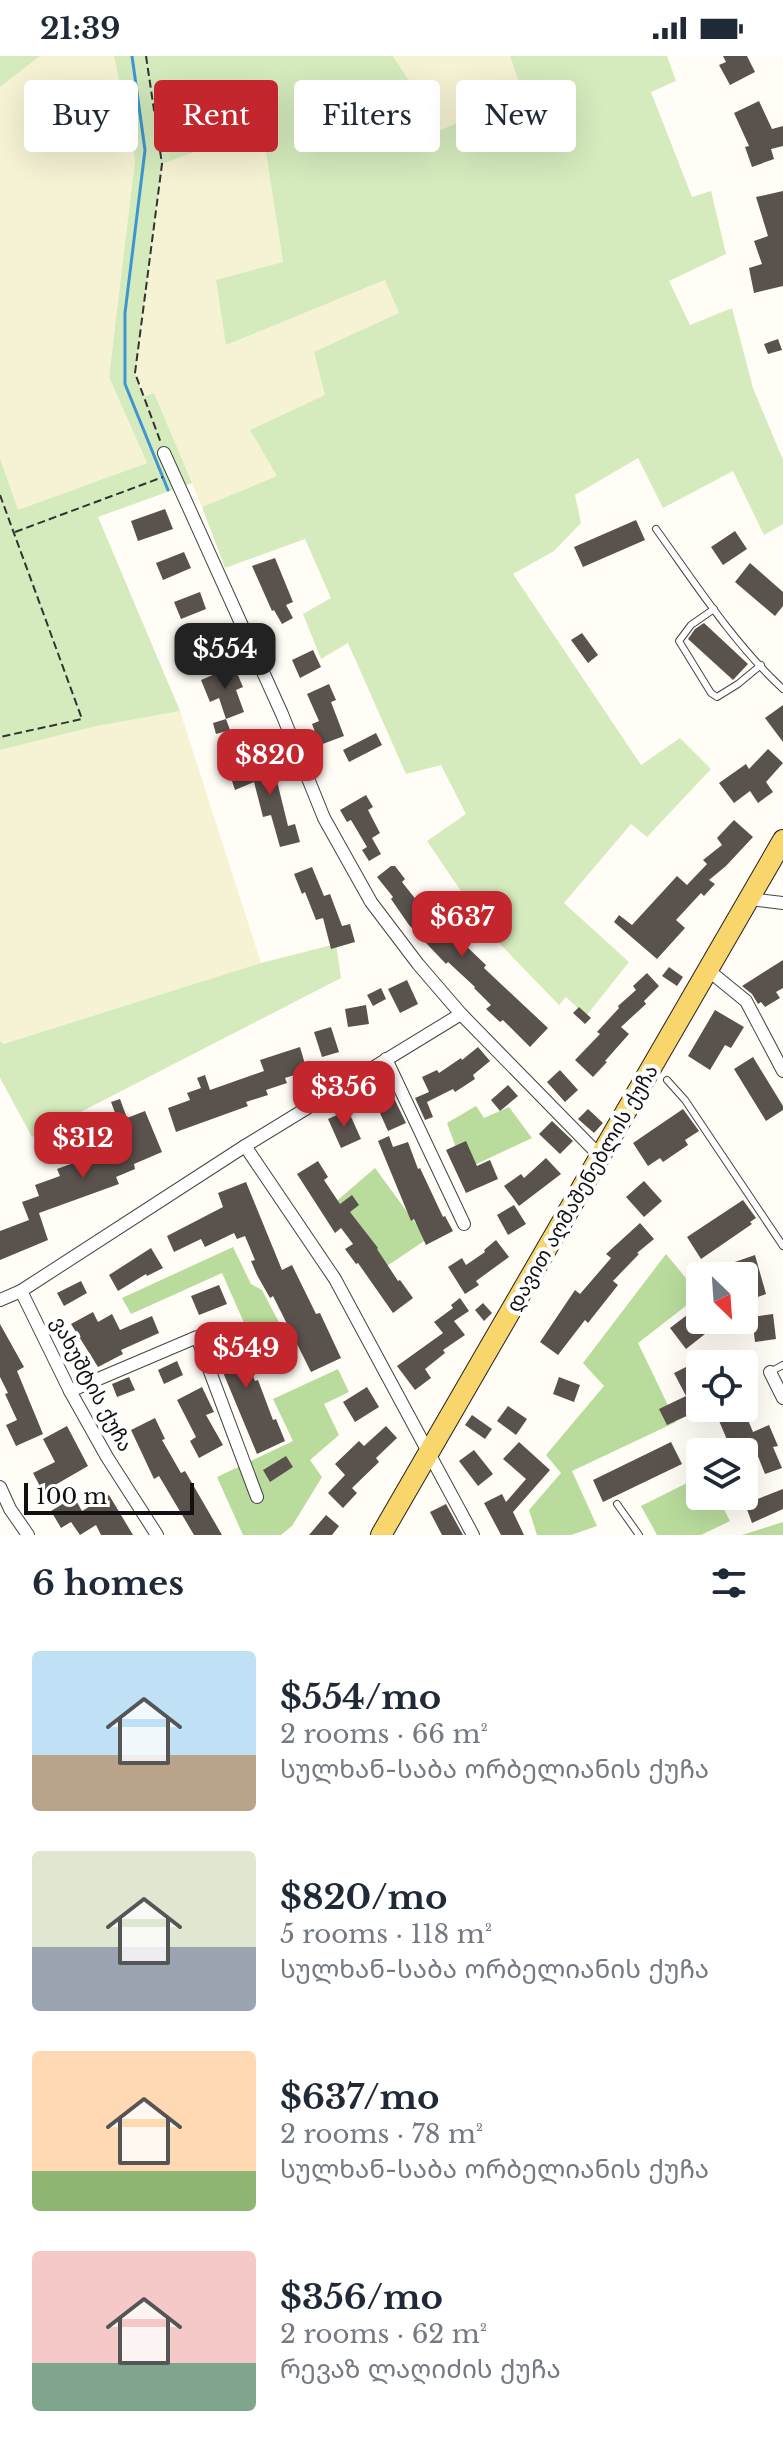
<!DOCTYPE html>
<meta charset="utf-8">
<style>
body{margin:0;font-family:"Libre Baskerville","Noto Sans Georgian",serif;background:#f6f6f7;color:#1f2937;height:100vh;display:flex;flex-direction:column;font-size:30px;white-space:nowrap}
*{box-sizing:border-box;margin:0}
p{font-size:26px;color:#747a83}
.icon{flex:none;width:44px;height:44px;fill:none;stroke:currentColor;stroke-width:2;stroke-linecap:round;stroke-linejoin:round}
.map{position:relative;height:1479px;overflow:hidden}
.panel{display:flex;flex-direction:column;background:#fff;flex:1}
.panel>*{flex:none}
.hud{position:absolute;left:24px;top:24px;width:736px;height:72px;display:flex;gap:16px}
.needle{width:52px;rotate:155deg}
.tools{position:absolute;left:686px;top:1206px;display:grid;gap:16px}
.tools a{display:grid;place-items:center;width:72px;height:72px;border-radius:8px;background:#fff;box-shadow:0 8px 32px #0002;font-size:40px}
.scale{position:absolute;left:24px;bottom:20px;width:170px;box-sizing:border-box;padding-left:8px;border:4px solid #111;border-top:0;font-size:22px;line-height:28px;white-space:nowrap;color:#111;-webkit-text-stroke:6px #fff;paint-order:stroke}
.price{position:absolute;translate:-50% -68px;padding:0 18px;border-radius:16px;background:#c4262e;color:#fff;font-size:26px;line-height:52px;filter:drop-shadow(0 2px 4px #0008)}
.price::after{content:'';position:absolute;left:50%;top:48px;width:24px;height:18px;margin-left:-12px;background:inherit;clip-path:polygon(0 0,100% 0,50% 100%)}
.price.active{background:#222;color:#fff}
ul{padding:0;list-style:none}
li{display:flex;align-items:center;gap:24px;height:200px;padding:0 32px}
li span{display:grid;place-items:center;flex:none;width:224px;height:160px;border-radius:8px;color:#555}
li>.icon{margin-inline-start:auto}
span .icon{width:96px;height:96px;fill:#fffc;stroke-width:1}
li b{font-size:34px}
h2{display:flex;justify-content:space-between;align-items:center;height:96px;padding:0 32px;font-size:34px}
.chip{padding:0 28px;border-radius:8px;background:#fff;box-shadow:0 8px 32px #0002;font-size:28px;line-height:72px}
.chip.active{background:#c4262e;color:#fff}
.status{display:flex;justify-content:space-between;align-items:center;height:56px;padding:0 40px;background:#fff;direction:ltr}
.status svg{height:22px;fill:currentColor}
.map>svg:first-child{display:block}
</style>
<div class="status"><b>21:39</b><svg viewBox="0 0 49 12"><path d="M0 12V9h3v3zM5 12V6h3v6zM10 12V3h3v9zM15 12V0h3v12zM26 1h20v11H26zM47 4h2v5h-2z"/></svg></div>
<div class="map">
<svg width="783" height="1479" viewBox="0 0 783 1479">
<rect width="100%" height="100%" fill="#fffdf5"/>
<g fill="#f6f3d4">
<polygon points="40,0 114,0 135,104 109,321 147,407 17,455 0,402 0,31"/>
<polygon points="393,0 510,0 524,38 441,75"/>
<polygon points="262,70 283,206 226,288 386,224 399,258 314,296 326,339 278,420 202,451 154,337 143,341 135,317 162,108"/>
<polygon points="180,655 261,907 2,988 0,985 0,694 97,670"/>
</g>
<g fill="#d5ebbd">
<polygon points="0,0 40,0 0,31"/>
<polygon points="114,0 393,0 441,74 523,38 510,0 667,0 676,25 651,36 692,141 711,135 726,198 669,225 690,269 732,252 753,332 783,404 783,468 764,479 733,415 663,452 638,402 575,439 581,467 554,495 513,518 641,709 680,682 711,713 647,781 631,768 564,847 629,906 586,960 566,941 559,949 501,889 469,847 427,785 466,758 441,709 406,718 348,587 321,603 303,558 331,542 305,483 225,512 202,451 277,420 250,374 325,339 314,296 399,257 385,224 226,289 216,224 283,206 262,71 162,108 135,317 143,341 154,337 192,427 98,461 180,655 97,670 0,694 0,402 18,454 147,407 109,321 135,104"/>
<polygon points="336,888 341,922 32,1081 0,1022 0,985 3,988 261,907"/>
</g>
<g fill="#b9dc9c">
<polygon points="476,1050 484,1062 509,1051 532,1082 464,1114 447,1067"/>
<polygon points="375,1112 427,1183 384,1212 332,1149"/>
<polygon points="233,1191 251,1228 262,1234 293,1293 261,1305 222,1217 131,1258 122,1242"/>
<polygon points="666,1198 700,1239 638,1287 676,1366 572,1415 597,1470 571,1479 537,1479 529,1454 561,1417 546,1399 604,1330 583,1307"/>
<polygon points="338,1313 349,1336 324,1348 339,1379 310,1404 322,1421 292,1470 281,1479 243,1479 217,1421 293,1385 273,1343"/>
<polygon points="687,1427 698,1445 717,1440 730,1465 701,1479 657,1479 641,1450"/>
<polygon points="783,1466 783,1479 742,1479"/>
</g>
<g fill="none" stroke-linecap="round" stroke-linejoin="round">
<polyline stroke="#3f96cf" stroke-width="3" points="132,0 145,94 125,257 125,328 168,434"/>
</g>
<g fill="#5a524d">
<polygon points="723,0 747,0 755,16 730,29 719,9 726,6"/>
<polygon points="759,45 772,73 783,70 783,90 771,93 774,103 752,111 745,91 749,90 734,57"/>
<polygon points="783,135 783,230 754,237 749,212 762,208 754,185 768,180 756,141"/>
<polygon points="778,283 782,294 768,298 764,288"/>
<polygon points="165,453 173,473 138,485 131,465"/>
<polygon points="636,464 645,484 583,511 574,491"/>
<polygon points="735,475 747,493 723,509 711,491"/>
<polygon points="184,496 191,512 163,524 156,507"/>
<polygon points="275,502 293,546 286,549 293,562 282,568 274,554 272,555 252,510"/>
<polygon points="750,507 783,536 783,550 775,560 735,526"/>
<polygon points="200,536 206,553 181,563 174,546"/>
<polygon points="704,567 748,608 733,624 688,583 695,573"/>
<polygon points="217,576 225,594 200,605 192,587"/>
<polygon points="582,577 598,599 588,607 571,584"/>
<polygon points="313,594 321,611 300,622 292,604"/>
<polygon points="234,610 243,631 236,634 244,656 226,663 219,642 210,646 201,624"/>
<polygon points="329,628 336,644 331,646 344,680 320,689 312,668 319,665 307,638"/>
<polygon points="783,649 783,686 765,662"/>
<polygon points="226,663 230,674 216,678 213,667"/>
<polygon points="376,677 382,689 349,706 343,694"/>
<polygon points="768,693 783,707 766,726 773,736 758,747 750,735 734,747 719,727 746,708 749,713"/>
<polygon points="271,697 278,715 275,717 288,770 295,768 300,786 280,791 271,759 263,761 254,726 235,734 232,725 253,717 249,705"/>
<polygon points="366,739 373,751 368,754 380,777 372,782 381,798 369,805 362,794 367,791 351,764 347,766 340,754"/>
<polygon points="734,764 753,781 726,810 709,824 715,828 704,840 701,837 676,864 685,872 657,903 614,866 619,859 632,869 677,820 687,829 707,808 703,804 722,789 717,782"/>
<polygon points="391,810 395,810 405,823 402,826 425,855 431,850 467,887 465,889 486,909 484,912 548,972 530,991 503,964 500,966 486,953 491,949 474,932 475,931 448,906 446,908 409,869 391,843 393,841 377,821"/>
<polygon points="312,811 324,840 330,838 342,870 350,868 355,886 331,893 323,862 316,864 305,836 302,838 294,818"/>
<polygon points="783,904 783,932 776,936 780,942 765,951 761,946 758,948 752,938 742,930"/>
<polygon points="669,911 683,921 677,930 662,920"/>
<polygon points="647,917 659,930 644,945 646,948 621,971 629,978 605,1005 607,1006 593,1021 575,1004 600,978 597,976 619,952 618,950 636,934 633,930"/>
<polygon points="407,924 418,948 400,957 388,933"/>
<polygon points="381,932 386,943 373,950 367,939"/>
<polygon points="366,949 369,968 348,971 345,953"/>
<polygon points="579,951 591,962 585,968 573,957"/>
<polygon points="715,954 744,971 731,992 725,989 710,1014 688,1000"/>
<polygon points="331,971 339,996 322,1001 314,976"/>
<polygon points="300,991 307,1015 285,1022 287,1027 266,1034 268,1039 246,1046 248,1050 176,1076 168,1052 190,1044 187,1037 201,1032 197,1022 205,1019 210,1034 264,1015 260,1004"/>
<polygon points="478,991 490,1005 473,1019 475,1023 455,1036 453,1033 427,1046 433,1061 425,1064 415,1042 429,1036 422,1021 437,1014 439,1017 461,1002 462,1004"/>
<polygon points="753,1001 783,1050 783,1054 766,1065 734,1013"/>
<polygon points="560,1014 578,1034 565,1046 547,1026"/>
<polygon points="508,1029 518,1040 500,1055 491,1044"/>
<polygon points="392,1038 406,1067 388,1075 375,1046"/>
<polygon points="120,1043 127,1062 145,1055 162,1096 134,1108 135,1113 116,1121 119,1128 39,1157 48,1184 0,1204 0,1175 29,1164 22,1146 39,1140 35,1129 60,1120 57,1113 87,1102 86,1097 107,1091 110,1098 128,1091 111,1046"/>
<polygon points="588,1053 603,1067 594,1077 578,1063"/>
<polygon points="683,1053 699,1075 685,1084 688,1089 663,1106 660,1102 648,1110 633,1087"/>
<polygon points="348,1054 361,1083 341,1092 328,1063"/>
<polygon points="552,1065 573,1085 560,1098 539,1078"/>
<polygon points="389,1080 393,1091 408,1086 418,1113 420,1112 443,1161 445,1160 453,1175 426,1189 414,1163 411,1165 378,1085"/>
<polygon points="466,1085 477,1110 490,1104 498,1123 466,1137 446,1094"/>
<polygon points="546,1102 561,1118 519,1150 504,1130 521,1118 524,1122"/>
<polygon points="318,1105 328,1121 324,1124 340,1148 352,1139 359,1149 350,1156 378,1192 377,1193 398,1225 400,1224 413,1242 393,1257 358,1207 356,1208 345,1193 353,1188 341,1172 335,1177 297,1118"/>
<polygon points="644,1125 662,1145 644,1161 626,1141"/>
<polygon points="246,1126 282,1214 292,1209 316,1258 320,1257 341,1302 311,1316 273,1240 270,1242 257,1219 251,1205 255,1204 245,1180 237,1183 234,1177 205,1191 201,1183 174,1196 167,1180 223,1151 218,1137"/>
<polygon points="743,1144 756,1162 750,1166 752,1168 701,1203 687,1181"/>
<polygon points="514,1149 526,1168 508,1179 497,1159"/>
<polygon points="640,1167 654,1183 637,1197 639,1198 613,1225 618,1229 588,1267 585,1264 558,1299 540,1286 575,1234 580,1238 611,1202 606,1198"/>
<polygon points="496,1184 509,1201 476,1225 479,1229 465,1238 448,1211 462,1202 466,1209 485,1196 484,1194"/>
<polygon points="151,1192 163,1212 147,1220 146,1218 118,1235 109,1219"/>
<polygon points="755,1199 766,1238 744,1246 744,1220 737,1220 732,1207"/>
<polygon points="81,1225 87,1237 64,1250 57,1237"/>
<polygon points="219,1229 227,1248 199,1259 191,1240"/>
<polygon points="460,1242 469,1255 454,1265 465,1279 443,1294 445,1297 425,1313 431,1322 415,1334 397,1310 443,1277 434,1266 453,1252 451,1249"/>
<polygon points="483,1247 492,1257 484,1265 475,1254"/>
<polygon points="93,1256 98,1266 112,1258 120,1274 152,1260 159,1277 121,1294 123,1298 98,1311 71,1268"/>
<polygon points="691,1256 694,1269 698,1268 705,1278 686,1293 670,1272"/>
<polygon points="773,1258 776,1283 755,1286 752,1261"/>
<polygon points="0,1268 24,1311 17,1315 43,1378 16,1390 6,1369 17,1364 5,1338 8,1337 0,1321"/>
<polygon points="232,1268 255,1325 258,1324 273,1364 276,1363 285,1385 257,1398 207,1278"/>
<polygon points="177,1305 183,1319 164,1328 158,1314"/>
<polygon points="696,1306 698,1310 700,1309 700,1352 743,1352 753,1376 769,1369 778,1390 773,1391 782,1412 765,1418 757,1398 750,1400 746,1390 731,1396 724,1396 721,1389 728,1386 714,1353 694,1363 691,1358 667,1369 659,1353 686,1340 674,1317"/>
<polygon points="129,1321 135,1334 117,1341 112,1328"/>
<polygon points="559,1321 580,1329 574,1346 553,1338"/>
<polygon points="202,1331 214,1356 206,1359 223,1389 199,1402 190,1385 196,1381 177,1344"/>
<polygon points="367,1331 379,1351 355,1366 343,1346"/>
<polygon points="508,1350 527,1363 516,1379 497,1365"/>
<polygon points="472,1359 492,1373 485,1383 465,1369"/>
<polygon points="155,1362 165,1383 162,1384 181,1417 185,1415 222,1479 194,1479 159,1420 154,1423 131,1374"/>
<polygon points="67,1370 88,1410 43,1436 33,1417 55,1406 43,1383"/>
<polygon points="386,1370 397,1382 376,1402 379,1406 352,1432 357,1437 343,1452 328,1437 345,1419 335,1408 359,1385 364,1390"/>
<polygon points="519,1386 550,1414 513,1456 524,1479 501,1479 484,1447 502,1438 506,1446 526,1423 503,1403"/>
<polygon points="671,1386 682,1408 603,1446 593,1424"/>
<polygon points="474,1394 493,1418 478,1430 459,1405"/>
<polygon points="286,1400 293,1411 270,1426 263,1414"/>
<polygon points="783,1433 783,1453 752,1467 745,1448"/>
<polygon points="109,1439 133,1479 101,1479 96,1469 80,1479 71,1466 61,1472 51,1455 74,1441 82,1455"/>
<polygon points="446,1448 463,1479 442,1479 430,1456"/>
<polygon points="326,1459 339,1470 332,1479 309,1479"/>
</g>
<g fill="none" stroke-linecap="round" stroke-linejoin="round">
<defs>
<g id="service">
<path d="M656 473C695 527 734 588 783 633"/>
<polyline points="714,553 691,569 679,585 711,637 717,641 738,628 761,609"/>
<polyline points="667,1024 685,1044 783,1190"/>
<polyline points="770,1316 783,1309"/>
<polyline points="617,1448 639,1479"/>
</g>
<g id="minor">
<polyline points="164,397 282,658 324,762 371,846 418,908 461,958 600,1100"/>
<polyline points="749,843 783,847"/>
<polyline points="708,914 746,945 783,1015"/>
<polyline points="386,1003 464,1168"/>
<polyline points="245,1090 335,1223 473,1479"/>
<polyline points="21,1235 70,1335 107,1401 157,1479"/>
<polyline points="0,1244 21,1235 245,1090 461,958"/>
<polyline points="770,1316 783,1342"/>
<polyline points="70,1335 197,1281 257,1441"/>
<polyline points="0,1431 10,1453 28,1479"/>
</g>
<polyline id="primary" points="381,1479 783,784"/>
</defs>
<use href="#service" stroke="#444" stroke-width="8"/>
<use href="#minor" stroke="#444" stroke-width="14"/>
<use href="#primary" stroke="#222" stroke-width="22"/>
<g stroke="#333" stroke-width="2" stroke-dasharray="8 4" stroke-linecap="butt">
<polyline points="146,0 162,108 135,317 161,387"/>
<polyline points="0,439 82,663 0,681"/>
<polyline points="15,476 163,421"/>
</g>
<use href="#service" stroke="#fff" stroke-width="6"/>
<use href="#minor" stroke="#fff" stroke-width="12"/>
<use href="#primary" stroke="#f9d66b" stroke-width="20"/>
</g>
<g text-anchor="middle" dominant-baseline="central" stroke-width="8" stroke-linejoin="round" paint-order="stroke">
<g font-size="20" fill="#111" stroke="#fff">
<text transform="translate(582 1132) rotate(-60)">დავით აღმაშენებლის ქუჩა</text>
<text transform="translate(92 1328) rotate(62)">ვახუშტის ქუჩა</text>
</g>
</g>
</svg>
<div class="tools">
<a><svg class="needle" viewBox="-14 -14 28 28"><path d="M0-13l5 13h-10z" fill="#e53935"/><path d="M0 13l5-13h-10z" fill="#747a83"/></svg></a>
<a><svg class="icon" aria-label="locate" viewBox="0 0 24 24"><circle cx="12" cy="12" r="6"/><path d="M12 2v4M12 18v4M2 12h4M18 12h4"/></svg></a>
<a><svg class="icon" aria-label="layers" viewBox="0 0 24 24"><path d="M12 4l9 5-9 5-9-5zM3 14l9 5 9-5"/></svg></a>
</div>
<div class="scale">100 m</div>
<b class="price active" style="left:225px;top:635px">$554</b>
<b class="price" style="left:270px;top:741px">$820</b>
<b class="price" style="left:462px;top:903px">$637</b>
<b class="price" style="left:344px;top:1073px">$356</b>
<b class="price" style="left:83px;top:1124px">$312</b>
<b class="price" style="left:246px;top:1334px">$549</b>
<div class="hud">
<a class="chip">Buy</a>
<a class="chip active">Rent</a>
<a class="chip">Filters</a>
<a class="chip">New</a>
</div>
</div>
<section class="panel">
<h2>6 homes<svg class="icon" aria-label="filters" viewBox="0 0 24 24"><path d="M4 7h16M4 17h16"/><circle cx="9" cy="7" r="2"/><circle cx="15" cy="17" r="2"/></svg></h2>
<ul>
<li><span style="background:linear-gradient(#bfe0f5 65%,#b9a48a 0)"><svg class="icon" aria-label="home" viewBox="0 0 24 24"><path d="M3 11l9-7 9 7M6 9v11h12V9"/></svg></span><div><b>$554/mo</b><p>2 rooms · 66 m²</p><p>სულხან-საბა ორბელიანის ქუჩა</p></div></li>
<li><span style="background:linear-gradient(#dfe7d0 60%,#9aa5b1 0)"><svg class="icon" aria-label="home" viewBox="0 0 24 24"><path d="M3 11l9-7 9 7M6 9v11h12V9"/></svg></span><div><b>$820/mo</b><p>5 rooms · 118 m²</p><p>სულხან-საბა ორბელიანის ქუჩა</p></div></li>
<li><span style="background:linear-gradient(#ffd9b3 75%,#8fb573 0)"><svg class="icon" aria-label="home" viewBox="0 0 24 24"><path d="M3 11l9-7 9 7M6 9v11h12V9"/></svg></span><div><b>$637/mo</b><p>2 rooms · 78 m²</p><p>სულხან-საბა ორბელიანის ქუჩა</p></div></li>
<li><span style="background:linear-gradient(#f6c9c9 70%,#7fa58c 0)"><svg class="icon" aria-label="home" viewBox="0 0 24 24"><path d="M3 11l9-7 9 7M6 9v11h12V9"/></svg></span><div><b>$356/mo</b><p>2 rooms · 62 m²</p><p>რევაზ ლაღიძის ქუჩა</p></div></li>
</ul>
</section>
